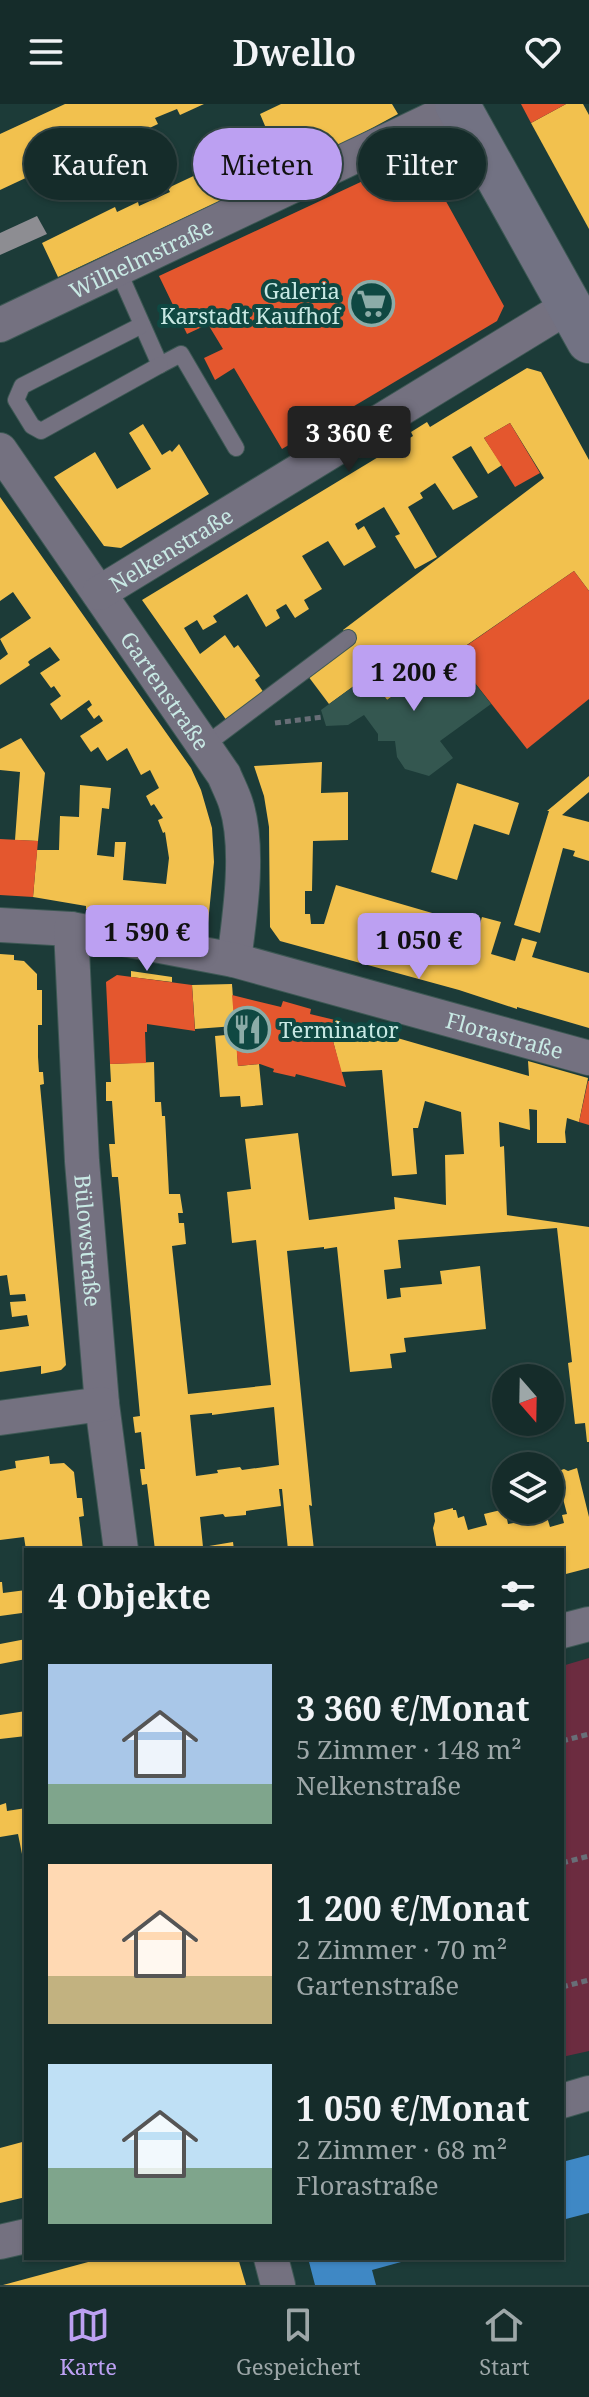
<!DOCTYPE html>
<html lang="de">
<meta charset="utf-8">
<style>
body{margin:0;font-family:"Noto Serif",serif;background:#1e3432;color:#f1f3f6;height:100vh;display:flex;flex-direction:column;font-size:30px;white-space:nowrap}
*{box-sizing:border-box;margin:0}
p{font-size:26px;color:#9da7a8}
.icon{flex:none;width:44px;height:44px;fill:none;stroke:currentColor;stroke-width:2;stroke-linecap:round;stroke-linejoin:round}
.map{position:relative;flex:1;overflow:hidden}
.sheet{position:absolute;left:24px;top:1444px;width:540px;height:712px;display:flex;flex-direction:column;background:#152c2a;border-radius:0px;box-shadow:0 2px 6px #0004,0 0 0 2px #344847}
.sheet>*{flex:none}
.top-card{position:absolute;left:24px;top:24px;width:542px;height:72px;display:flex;gap:16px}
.needle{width:52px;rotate:160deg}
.fabs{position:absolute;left:492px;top:1260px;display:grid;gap:16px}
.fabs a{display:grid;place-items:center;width:72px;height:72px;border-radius:50%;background:#152c2a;box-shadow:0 2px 6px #0004,0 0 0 2px #344847;font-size:40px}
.price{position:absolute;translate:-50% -68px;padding:0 18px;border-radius:8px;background:#bca0f2;color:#111;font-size:26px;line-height:52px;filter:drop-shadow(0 2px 4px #0008)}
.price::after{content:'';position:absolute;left:50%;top:48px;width:24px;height:18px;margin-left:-12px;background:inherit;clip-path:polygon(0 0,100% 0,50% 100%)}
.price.active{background:#222;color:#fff}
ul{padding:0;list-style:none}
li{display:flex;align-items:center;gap:24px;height:200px;padding:0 24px}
li span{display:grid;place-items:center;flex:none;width:224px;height:160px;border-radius:0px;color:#555}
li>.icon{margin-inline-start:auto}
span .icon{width:96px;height:96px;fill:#fffc;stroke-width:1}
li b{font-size:34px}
h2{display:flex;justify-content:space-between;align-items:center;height:96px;padding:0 24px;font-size:34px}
.chip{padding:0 28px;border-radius:36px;background:#152c2a;box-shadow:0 2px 6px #0004,0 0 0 2px #344847;font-size:28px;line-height:72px}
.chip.active{background:#bca0f2;color:#111}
header{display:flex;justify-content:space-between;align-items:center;height:104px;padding:0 24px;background:#152c2a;font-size:36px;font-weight:600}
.tab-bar{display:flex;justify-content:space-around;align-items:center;height:112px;border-top:2px solid #344847;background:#152c2a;font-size:22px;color:#9da7a8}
.tab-bar a{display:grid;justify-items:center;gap:4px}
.tab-bar .active{color:#bca0f2}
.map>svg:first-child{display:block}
</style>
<header><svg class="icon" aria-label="menu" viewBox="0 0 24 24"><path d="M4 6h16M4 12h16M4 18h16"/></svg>Dwello<svg class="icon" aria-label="heart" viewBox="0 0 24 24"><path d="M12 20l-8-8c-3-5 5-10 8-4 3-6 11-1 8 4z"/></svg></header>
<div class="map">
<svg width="589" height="2181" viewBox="0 0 589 2181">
<rect width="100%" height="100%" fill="#1c3b38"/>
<polygon fill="#6c2c40" points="589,1554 589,1947 562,1953 562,1562"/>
<g fill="#f2c14e" fill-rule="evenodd">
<polygon points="65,0 204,0 180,11 177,5 155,14 158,20 139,29 137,25 92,44 98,58 81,66 85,74 73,80 62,57 0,86 0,30"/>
<polygon points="281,0 392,0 398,10 350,36 58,173 42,139 115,103 117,108 138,98 139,102 170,88 168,84 202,68 196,55 214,46 221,60 271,36 260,10"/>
<polygon points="566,0 583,0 589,11 589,125 531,19"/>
<polygon points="527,264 541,268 589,356 589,487 574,467 387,596 369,571 329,600 308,572 353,540 343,526 544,374 510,319 484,334 502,361 488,370 471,342 452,353 478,393 453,406 435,379 420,389 423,394 408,403 437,453 415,465 395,432 400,430 384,403 355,420 358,426 364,422 376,443 344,462 328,437 302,452 322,485 304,496 309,505 295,514 286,500 276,506 280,514 266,523 247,490 213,512 217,518 203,526 197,516 184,524 200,550 225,531 234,544 238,541 260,572 255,576 264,589 227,617 142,496 413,332 411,328 427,318 430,323"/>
<polygon points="143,320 162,351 170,346 172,348 179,340 209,390 121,444 104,442 54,373 95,348 117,385 151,365 129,329"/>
<polygon points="0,393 191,664 201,686 212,724 214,758 208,819 163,815 163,813 104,806 103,808 86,805 86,802 33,793 37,746 59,746 60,712 79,713 80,681 111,684 109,705 102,704 97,751 114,753 115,738 126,738 123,776 166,780 169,754 165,728 163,729 158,716 163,714 154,700 151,702 146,692 159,684 150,666 141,671 127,644 107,657 98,643 91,648 80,632 103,617 99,611 94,615 87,605 92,601 89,596 61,616 50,600 61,592 54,582 51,584 40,569 60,556 50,543 30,556 28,558 30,561 0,581 0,556 8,550 0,535 31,514 13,488 0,497"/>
<polygon points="21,634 45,669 38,737 15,736 20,668 0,666 0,645"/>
<polygon points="322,658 321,689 348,688 348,736 313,737 312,787 305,787 305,810 310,810 311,820 324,820 336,781 463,818 461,825 477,829 482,813 501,818 491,850 515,857 522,834 537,838 532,853 589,869 589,924 517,903 517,905 459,886 280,837 270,823 269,723 264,692 254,662"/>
<polygon points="589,672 589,688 562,711 589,718 589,757 573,752 575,747 563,744 540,829 514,821 549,707 547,707"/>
<polygon points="457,679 519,699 509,731 474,720 457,776 431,768"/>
<polygon points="0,850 14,851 14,856 24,857 37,870 37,886 42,886 42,921 38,921 38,953 39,968 43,968 44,980 40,981 66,1261 61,1266 41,1270 41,1262 0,1268 0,1226 29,1222 27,1211 12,1213 10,1198 26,1197 25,1190 10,1191 7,1171 0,1172"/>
<polygon points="131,867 172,873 172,878 131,873"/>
<polygon points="232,880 235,922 195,925 192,881"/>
<path d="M335 916 529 972 528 957 588 974 579 1018 567 1014 565 1028 566 1039H537V1006L529 1005 530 1026 499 1018 500 1043 504 1042 507 1111 589 1123V1338H587L585 1319 575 1320 568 1259 572 1258 557 1124 398 1136 401 1164 384 1166 387 1195 401 1193 400 1184 442 1180 440 1167 480 1162 486 1225 404 1234 406 1248 390 1250 392 1264 350 1268 337 1143 324 1145V1143L287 1147 312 1402 309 1401 314 1446H288L282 1385H279L281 1402 246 1407V1411L225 1413 223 1410 200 1413 203 1443 233 1438 234 1446H155L147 1380 142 1381 140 1365H145L141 1328 135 1329 133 1313 140 1312 118 1073H112L109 1040H115L112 997H106V978H111L110 960 154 958 155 998H161L162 1012H165L169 1090H180L183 1109H178L179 1119H184L186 1140 172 1142 188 1290 271 1281 256 1136 232 1139 227 1088 251 1085 245 1035 298 1029 309 1116 395 1105 394 1093 446 1101 445 1051 464 1050 461 1008 425 997 418 1024H413L417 1070 392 1072 382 966 341 968 333 937ZM274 1303 279 1361 242 1366 240 1363 217 1366 218 1369 196 1372 190 1311 212 1309V1311Z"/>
<polygon points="236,930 238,962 259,960 263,1001 241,1003 240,992 220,993 215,932"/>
<polygon points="49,1352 50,1360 64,1359 74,1368 77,1394 82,1394 84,1412 79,1413 83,1446 26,1446 24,1433 0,1436 0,1367 16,1364 15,1357"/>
<polygon points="577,1364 589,1413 589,1464 562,1471 562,1446 437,1446 433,1424 435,1417 434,1409 453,1404 453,1406 456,1406 458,1414 464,1412 468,1426 487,1421 484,1410 505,1405 508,1420 547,1413 550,1423 564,1419 562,1411 567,1410 556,1368 564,1365 568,1367"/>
<polygon points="0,1478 2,1478 3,1489 26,1486 26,1505 22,1505 22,1509 0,1512"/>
<polygon points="26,1535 26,1555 0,1560 0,1540"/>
<polygon points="26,1607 26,1632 0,1635 0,1611"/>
<polygon points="6,1699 7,1707 26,1704 26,1754 23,1755 18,1730 0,1733 0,1701"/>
<polygon points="26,2037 26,2093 0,2099 0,2044"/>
<polygon points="103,2154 238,2154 246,2181 3,2181"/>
</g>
<g fill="#e4572e">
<polygon points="521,0 566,0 531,19"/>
<polygon points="410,55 427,63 504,202 497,217 282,345 234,264 215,276 204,254 223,245 203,212 198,214 202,223 187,230 159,172"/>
<polygon points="510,319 540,369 515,383 484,334"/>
<polygon points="574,467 589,487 589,595 527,645 453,551"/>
<polygon points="0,735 38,737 33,793 0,791"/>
<polygon points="117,871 192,881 195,927 147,920 147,928 145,928 146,959 110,960 106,878"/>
<polygon points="232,891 281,903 283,897 311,905 310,910 335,916 333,937 346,983 296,970 295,973 273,968 274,965 260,960 238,962"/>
<polygon points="588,977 589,977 589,1021 579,1018"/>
</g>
<g fill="#3f88c5">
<polygon points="589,2051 589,2109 562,2116 562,2058"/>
<polygon points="308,2154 412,2154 412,2155 372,2166 376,2181 315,2181"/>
</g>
<polygon fill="#8d8d92" points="37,112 47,130 0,151 0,129"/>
<polygon fill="#345750" points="453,551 491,600 440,637 453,654 429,672 405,665 397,653 395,637 378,637 378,630 364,611 348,621 326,622 321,606 369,571 387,596"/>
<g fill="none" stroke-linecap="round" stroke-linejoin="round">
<defs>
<g id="lane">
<polyline points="118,166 160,261 181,250 236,344"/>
<polyline points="142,221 22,282 16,296 32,322 41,327 160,261"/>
<polyline points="204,642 348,534"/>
</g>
<g id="street">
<path id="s1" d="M0 221 435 14 450 0"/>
<path id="s2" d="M0 346 224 671C228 681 233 690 236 700 250 744 240 811 234 856"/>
<path id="s3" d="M99 489 569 202"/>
<path id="s4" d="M0 821 71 825 234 856 589 954"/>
<path id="s5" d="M71 825 82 1057 102 1300 121 1446"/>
<polyline points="0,1314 102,1300"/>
<polyline points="562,1527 589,1520"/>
<polyline points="562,1997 589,1989"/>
<polyline points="0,2138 26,2132"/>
<polyline points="271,2154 278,2181"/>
</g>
<polyline id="secondary" points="457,0 589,237"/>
</defs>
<use href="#lane" stroke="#3d5854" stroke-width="18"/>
<use href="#street" stroke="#3d5854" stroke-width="36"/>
<use href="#secondary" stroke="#3d5854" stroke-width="46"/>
<g stroke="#686e77" stroke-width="5" stroke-dasharray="6 4" stroke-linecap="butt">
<polyline points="275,619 323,613"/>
<polyline points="562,1637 589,1630"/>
<polyline points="562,1759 589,1752"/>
<polyline points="562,1883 589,1876"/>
</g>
<use href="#lane" stroke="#747180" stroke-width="16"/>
<use href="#street" stroke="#747180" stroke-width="34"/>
<use href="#secondary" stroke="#727283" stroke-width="44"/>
</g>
<defs>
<symbol id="supermarket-ring" viewBox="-11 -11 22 22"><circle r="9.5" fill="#0f4842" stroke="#8caca8" stroke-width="1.5"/><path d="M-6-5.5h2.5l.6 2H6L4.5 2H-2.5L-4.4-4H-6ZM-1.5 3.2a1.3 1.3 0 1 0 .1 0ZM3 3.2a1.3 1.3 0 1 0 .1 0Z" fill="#8caca8"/></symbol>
<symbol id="restaurant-ring" viewBox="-11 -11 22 22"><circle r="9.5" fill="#0f4842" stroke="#8caca8" stroke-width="1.5"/><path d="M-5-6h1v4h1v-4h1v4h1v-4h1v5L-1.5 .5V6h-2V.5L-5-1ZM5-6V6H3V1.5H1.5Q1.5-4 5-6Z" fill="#8caca8"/></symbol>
</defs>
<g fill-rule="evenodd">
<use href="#supermarket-ring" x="346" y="174" width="51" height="51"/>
<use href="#restaurant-ring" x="222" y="900" width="51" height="51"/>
</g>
<g text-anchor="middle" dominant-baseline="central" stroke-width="8" stroke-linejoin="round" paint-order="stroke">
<g font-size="22" fill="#c8e9e4" stroke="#0f4842">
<text stroke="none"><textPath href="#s1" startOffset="156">Wilhelmstraße</textPath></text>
<text stroke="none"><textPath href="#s3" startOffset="84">Nelkenstraße</textPath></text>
<text stroke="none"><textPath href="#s2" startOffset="292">Gartenstraße</textPath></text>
<text stroke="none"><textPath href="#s4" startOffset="518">Florastraße</textPath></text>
<text stroke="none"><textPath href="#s5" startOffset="312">Bülowstraße</textPath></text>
</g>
<g font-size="22" fill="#c8e9e4" stroke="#0f4842" text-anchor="end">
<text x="340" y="186">Galeria<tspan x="340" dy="25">Karstadt Kaufhof</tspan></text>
<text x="279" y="925" text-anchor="start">Terminator</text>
</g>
</g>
</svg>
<div class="fabs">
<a><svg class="needle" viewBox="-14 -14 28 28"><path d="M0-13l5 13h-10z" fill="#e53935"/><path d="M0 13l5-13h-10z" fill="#9da7a8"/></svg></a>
<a><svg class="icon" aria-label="layers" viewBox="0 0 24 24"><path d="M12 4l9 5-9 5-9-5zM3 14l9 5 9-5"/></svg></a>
</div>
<b class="price active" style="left:349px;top:370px">3 360 €</b>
<b class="price" style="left:414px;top:609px">1 200 €</b>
<b class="price" style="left:147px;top:869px">1 590 €</b>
<b class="price" style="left:419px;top:877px">1 050 €</b>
<div class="top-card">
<a class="chip">Kaufen</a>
<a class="chip active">Mieten</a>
<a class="chip">Filter</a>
</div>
<section class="sheet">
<h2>4 Objekte<svg class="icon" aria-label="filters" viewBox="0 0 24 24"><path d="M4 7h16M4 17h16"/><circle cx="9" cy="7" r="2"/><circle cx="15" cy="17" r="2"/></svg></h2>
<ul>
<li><span style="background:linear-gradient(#a9c7e8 75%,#7fa58c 0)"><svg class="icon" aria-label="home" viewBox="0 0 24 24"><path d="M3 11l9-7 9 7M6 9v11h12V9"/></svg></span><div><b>3 360 €/Monat</b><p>5 Zimmer · 148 m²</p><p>Nelkenstraße</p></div></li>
<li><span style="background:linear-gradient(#ffd9b3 70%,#c2b280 0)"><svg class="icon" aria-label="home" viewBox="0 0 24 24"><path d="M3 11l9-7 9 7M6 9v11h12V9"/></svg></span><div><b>1 200 €/Monat</b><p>2 Zimmer · 70 m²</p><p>Gartenstraße</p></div></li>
<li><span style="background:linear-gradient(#bfe0f5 65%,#7fa58c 0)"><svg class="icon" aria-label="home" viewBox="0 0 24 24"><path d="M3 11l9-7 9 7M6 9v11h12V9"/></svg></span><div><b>1 050 €/Monat</b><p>2 Zimmer · 68 m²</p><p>Florastraße</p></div></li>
</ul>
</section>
</div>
<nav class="tab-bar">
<a class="active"><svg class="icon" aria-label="map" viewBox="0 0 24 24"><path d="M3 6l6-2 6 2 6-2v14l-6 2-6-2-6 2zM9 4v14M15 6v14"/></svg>Karte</a>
<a><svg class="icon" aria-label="saved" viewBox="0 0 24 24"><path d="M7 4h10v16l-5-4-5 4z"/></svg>Gespeichert</a>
<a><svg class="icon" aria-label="home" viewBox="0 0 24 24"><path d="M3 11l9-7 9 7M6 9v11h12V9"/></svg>Start</a>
</nav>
